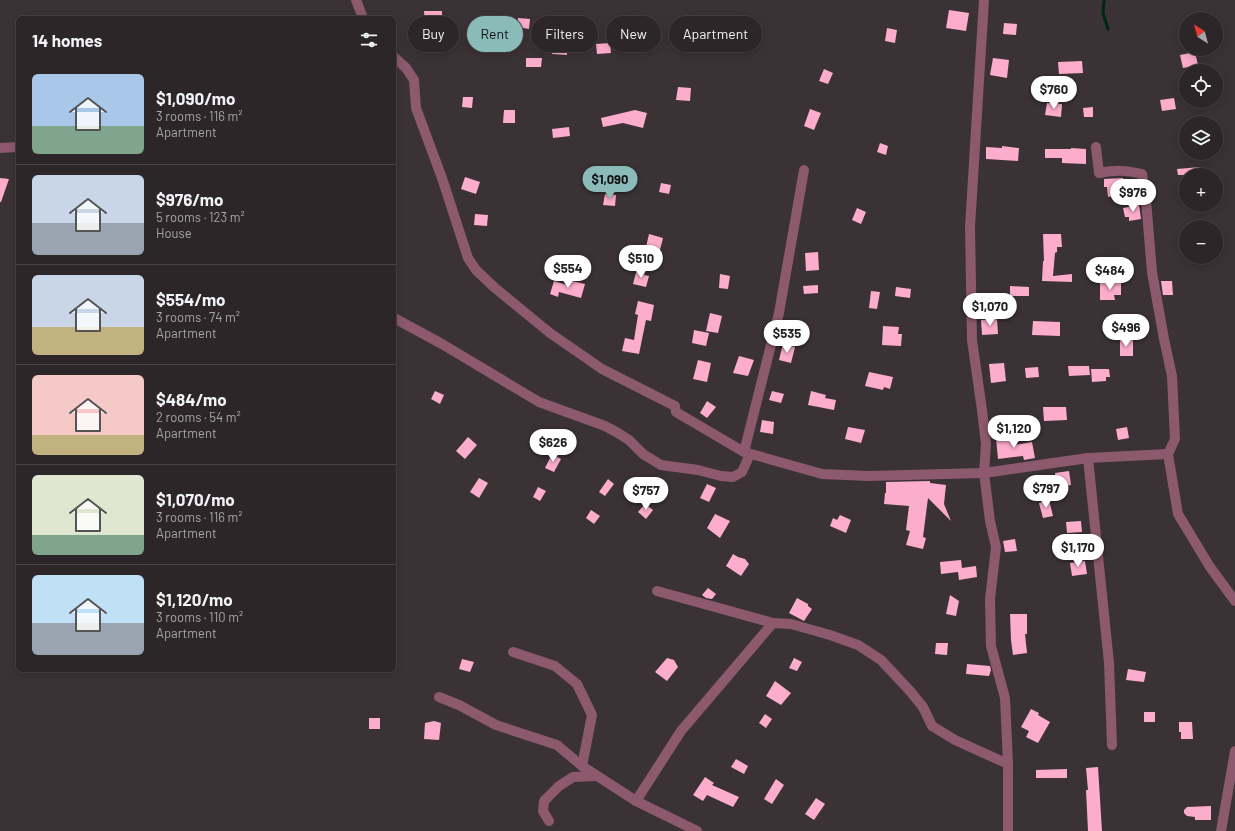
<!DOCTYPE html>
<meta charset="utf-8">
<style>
body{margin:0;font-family:Barlow,sans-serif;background:#383234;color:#f1f3f6;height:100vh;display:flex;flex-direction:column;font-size:15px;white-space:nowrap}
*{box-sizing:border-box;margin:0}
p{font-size:13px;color:#a6a5a8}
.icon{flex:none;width:22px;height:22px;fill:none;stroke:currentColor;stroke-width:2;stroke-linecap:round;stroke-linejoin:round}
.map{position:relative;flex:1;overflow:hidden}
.panel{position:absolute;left:16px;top:16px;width:380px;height:656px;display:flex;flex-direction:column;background:#2c2628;border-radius:6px;box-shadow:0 2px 10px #0003,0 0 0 1px #484345}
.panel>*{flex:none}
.banner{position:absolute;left:408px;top:16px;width:380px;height:36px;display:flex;gap:8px}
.needle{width:26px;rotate:324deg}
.tools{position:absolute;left:1179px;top:12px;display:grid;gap:8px}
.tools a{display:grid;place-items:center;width:44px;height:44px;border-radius:50%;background:#2c2628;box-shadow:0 2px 10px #0003,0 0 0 1px #484345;font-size:20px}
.price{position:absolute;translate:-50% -34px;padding:0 9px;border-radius:14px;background:#fff;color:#222;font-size:13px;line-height:26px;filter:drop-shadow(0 1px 2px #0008)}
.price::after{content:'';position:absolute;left:50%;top:24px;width:12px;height:9px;margin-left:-6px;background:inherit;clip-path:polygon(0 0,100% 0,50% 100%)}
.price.selected{background:#8bbbb9;color:#111}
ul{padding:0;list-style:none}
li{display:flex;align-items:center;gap:12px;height:100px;padding:0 16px}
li+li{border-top:1px solid #484345}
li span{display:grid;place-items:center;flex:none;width:112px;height:80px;border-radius:6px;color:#555}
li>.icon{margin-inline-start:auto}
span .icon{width:48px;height:48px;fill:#fffc;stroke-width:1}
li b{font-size:17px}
h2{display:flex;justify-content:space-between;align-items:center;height:48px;padding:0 16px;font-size:17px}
.pill{padding:0 14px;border-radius:18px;background:#2c2628;box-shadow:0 2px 10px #0003,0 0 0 1px #484345;font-size:14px;line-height:36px}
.pill.selected{background:#8bbbb9;color:#111}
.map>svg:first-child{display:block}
</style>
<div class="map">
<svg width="1235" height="831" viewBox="0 0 1235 831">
<rect width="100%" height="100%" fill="#3b3235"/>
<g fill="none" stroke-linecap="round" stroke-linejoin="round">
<polyline stroke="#002712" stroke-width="3" points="1104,0 1103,13 1108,29"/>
</g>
<g fill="#fdadcc">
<polygon points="949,10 969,13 966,31 946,28"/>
<polygon points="424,11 442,11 442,24 425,24"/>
<polygon points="518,18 530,19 529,29 517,27"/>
<polygon points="1004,23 1017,24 1016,35 1003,34"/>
<polygon points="887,28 897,30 895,43 885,41"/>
<polygon points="553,38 567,38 567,55 552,54"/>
<polygon points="610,43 611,53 597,54 596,44"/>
<polygon points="1195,52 1198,65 1183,68 1180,55"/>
<polygon points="526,58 542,58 541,67 526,67"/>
<polygon points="993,58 1009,60 1007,78 990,75"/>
<polygon points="1082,61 1083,73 1059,74 1058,62"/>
<polygon points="824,69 833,73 828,84 819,81"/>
<polygon points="678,87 691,88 690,101 676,100"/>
<polygon points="463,97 473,97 472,108 462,107"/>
<polygon points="1174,98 1176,109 1162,111 1160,100"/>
<polygon points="1047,103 1062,104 1061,117 1045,115"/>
<polygon points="1093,107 1093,117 1084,117 1083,108"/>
<polygon points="810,109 821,113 814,130 804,126"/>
<polygon points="504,110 515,110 515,123 503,123"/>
<polygon points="635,110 647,113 643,128 623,123 603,127 601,118"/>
<polygon points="569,127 570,136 553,138 552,129"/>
<polygon points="880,143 888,146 886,155 877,152"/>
<polygon points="1002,146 1019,148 1018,161 986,159 986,147 1002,148"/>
<polygon points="1071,148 1086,149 1086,164 1062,163 1062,158 1045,158 1045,149 1071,149"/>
<polygon points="1200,167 1201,175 1178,175 1177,169"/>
<polygon points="465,177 480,182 476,194 461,189"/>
<polygon points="0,178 9,179 1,202 0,202"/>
<polygon points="1123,178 1125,199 1114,200 1113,196 1108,197 1107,187 1104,187 1104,179"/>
<polygon points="661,183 671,185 669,194 659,192"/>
<polygon points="605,194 616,195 615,206 603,205"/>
<polygon points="1139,205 1141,219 1129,221 1129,217 1125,217 1123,208"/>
<polygon points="857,208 866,212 861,224 852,220"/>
<polygon points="475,214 488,215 487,226 474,225"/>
<polygon points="649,234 663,238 660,250 646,247"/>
<polygon points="1043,234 1061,234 1062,247 1057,247 1057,252 1055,253 1053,276 1072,274 1072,282 1042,281 1043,261 1044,261"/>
<polygon points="818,252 819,270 806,271 805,253"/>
<polygon points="637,269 645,271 644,275 649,276 646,287 633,284"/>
<polygon points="720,274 730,276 728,289 719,288"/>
<polygon points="568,280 585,284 581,298 559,292 558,297 550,294 554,281 567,285"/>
<polygon points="1161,281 1172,281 1173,295 1163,295"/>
<polygon points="1100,283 1121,283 1121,295 1114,295 1115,300 1100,300"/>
<polygon points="818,285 818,293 804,294 803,286"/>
<polygon points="1010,286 1029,287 1029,296 1010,296"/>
<polygon points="896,287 911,289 910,298 895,296"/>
<polygon points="871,291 880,292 877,309 869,308"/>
<polygon points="638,301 654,305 651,321 646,320 639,354 622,351 625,338 634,340 638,315 635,314"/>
<polygon points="710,313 722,316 718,333 706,331"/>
<polygon points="997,319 998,334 982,335 981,320"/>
<polygon points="1116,320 1117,330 1105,331 1105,321"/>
<polygon points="1033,321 1060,322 1060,336 1032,335"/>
<polygon points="883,326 899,327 898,334 902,334 901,346 882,345"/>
<polygon points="694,330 709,333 706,346 692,343"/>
<rect x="1120" y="340" width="13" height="16"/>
<polygon points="783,344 795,347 791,363 779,360"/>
<polygon points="739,356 754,360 748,376 733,373"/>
<polygon points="698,360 711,363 707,382 693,379"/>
<polygon points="1004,363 1006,381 991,383 989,364"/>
<polygon points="1068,366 1089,366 1090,375 1069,376"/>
<polygon points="1038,367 1039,377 1026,378 1025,368"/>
<polygon points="1091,369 1109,369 1110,377 1106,377 1106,381 1092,382"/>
<polygon points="869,372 893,377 890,389 884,387 883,390 865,386"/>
<polygon points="435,391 444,395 440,404 431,399"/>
<polygon points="772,391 784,394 781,403 769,400"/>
<polygon points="811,391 826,395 825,398 836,400 834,410 808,405"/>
<polygon points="707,401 716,407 707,418 700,413"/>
<polygon points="1043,407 1066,407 1067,420 1044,421"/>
<polygon points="762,420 774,422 773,434 760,432"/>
<polygon points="848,427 865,430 861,443 845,439"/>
<polygon points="1127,427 1129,438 1118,440 1116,429"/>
<polygon points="1014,436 1015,445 1032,442 1035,458 1024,460 1023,456 998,459 996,438"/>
<polygon points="468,437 477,445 465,459 456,451"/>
<polygon points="552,454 561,459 554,472 545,468"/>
<polygon points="1069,471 1071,485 1057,487 1055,473"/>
<polygon points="479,478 488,483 479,498 470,492"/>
<polygon points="608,479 614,484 605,496 599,492"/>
<polygon points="930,481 930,483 946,485 944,504 951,521 928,498 923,537 926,538 923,549 906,545 910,531 906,530 909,506 884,504 885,493 886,493 886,482"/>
<polygon points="707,484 716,488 709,502 700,498"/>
<polygon points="538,487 546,491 540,501 533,497"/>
<polygon points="1049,500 1053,516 1043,518 1039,503"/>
<polygon points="645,504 653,510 646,519 638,512"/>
<polygon points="591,510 600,516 594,524 586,518"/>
<polygon points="715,514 730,521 720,538 707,528"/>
<polygon points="840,515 851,520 846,533 830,526 833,518 837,520"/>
<polygon points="1081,521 1082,532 1067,533 1066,522"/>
<polygon points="1015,539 1017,551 1005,552 1003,541"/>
<polygon points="733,554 738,557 745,559 749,564 741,576 726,566"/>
<polygon points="961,560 962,568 976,566 977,577 959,580 958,572 941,574 940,562"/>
<polygon points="1085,561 1087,574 1072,576 1070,563"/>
<polygon points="708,588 716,594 712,599 706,598 702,595"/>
<polygon points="950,595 959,601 956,616 946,614"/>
<polygon points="797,598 808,604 808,606 812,609 804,621 789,613"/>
<polygon points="1010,614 1027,614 1027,634 1025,634 1027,653 1013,655 1011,640"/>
<polygon points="936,643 948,643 947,655 935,654"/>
<polygon points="667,658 674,660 678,667 667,681 655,672"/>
<polygon points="794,658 802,662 797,671 789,668"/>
<polygon points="462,659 474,662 470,672 459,669"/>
<polygon points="967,664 990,666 991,670 989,676 966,674"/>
<polygon points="1128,669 1146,672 1144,682 1126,680"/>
<polygon points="775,681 791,693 781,705 766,696"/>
<polygon points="1031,709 1039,713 1038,715 1050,722 1038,743 1026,737 1029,731 1021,727"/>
<rect x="1144" y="712" width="11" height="10"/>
<polygon points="765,714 772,719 766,728 759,723"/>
<rect x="369" y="718" width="11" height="11"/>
<polygon points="434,721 441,723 439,740 424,739 425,723"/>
<polygon points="1179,722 1192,722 1193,739 1181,739 1181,732 1179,732"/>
<polygon points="736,759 748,766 744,774 731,767"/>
<polygon points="1098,767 1102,831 1088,831 1086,790 1088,790 1086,768"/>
<polygon points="1067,769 1067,778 1036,778 1036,770"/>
<polygon points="705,777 714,783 712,785 739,797 733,807 707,795 703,801 693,795"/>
<polygon points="776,779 784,785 772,804 764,799"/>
<polygon points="816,798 825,804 814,820 805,814"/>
<polygon points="1211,806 1211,820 1195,820 1195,817 1187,816 1184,813 1184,810 1187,807"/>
</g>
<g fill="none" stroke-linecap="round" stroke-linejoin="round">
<g stroke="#8c596d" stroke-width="10">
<polyline points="356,0 363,18"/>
<polyline points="984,0 970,227 972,340 982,410 986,444 984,473 990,521 996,547 990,599 991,646 1005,698 1008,764 1008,831"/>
<polyline points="394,57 406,68 414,80 416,108 442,178 468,258 476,270 495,288 550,333 602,369 675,406 676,412 744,452 822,474 868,476 984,473 1088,458 1168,454"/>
<path d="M1096 147 1099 173C1116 170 1125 170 1142 174L1146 200 1152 272 1164 339 1172 376 1175 439 1168 454 1178 514 1210 567 1235 601"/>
<polyline points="0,148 18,147"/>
<polyline points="394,318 442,344 539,402 605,426 618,433 629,440 643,454 661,465 698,470 721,476 733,477 742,472 750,454"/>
<polyline points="744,452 779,313 804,170"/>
<polyline points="1088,458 1109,663 1112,745"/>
<polyline points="657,591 773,623 791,624 830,635 858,645 881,660 910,691 923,707 932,726 955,740 1008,764"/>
<polyline points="513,652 555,666 577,684 592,715 582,766"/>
<polyline points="439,697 459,705 496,725 557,745 582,766 636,801 697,831"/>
<polyline points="636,801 681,731 773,623"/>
<polyline points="549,821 543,811 544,801 559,786 573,777 597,776"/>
<polyline points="1221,831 1235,751"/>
</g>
</g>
</svg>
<div class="tools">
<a><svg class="needle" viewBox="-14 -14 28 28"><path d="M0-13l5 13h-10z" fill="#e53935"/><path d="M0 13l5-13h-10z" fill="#a6a5a8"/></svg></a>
<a><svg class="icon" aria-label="locate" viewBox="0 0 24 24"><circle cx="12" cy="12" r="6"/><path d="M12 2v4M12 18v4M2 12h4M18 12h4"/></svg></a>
<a><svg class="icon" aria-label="layers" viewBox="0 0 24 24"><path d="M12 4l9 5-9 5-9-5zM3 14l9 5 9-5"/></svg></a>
<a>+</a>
<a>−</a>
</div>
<b class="price" style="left:1054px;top:110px">$760</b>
<b class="price selected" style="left:610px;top:200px">$1,090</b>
<b class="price" style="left:1133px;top:213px">$976</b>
<b class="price" style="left:641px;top:279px">$510</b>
<b class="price" style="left:568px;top:289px">$554</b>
<b class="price" style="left:1110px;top:291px">$484</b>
<b class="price" style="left:990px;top:327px">$1,070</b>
<b class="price" style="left:1126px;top:348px">$496</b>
<b class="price" style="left:787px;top:354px">$535</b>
<b class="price" style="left:1014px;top:449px">$1,120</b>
<b class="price" style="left:553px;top:463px">$626</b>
<b class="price" style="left:1046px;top:509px">$797</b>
<b class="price" style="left:646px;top:511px">$757</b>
<b class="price" style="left:1078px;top:568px">$1,170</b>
<div class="banner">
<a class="pill">Buy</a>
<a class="pill selected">Rent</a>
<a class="pill">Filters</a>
<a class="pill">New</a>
<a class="pill">Apartment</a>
</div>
<section class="panel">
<h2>14 homes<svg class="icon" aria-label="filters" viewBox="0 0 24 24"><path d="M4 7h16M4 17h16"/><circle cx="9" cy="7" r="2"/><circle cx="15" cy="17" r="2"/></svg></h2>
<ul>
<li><span style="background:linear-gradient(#a9c7e8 65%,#7fa58c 0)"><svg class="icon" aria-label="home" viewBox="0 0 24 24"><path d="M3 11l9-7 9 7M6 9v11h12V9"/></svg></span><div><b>$1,090/mo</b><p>3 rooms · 116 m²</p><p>Apartment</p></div></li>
<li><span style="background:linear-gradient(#c9d6e8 60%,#9aa5b1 0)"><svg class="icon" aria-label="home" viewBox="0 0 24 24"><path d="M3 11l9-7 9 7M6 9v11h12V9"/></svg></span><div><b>$976/mo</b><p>5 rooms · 123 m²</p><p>House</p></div></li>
<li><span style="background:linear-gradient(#c9d6e8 65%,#c2b280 0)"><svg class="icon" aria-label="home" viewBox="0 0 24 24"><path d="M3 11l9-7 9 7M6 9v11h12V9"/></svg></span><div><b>$554/mo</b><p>3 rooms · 74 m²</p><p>Apartment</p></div></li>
<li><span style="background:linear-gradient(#f6c9c9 75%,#c2b280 0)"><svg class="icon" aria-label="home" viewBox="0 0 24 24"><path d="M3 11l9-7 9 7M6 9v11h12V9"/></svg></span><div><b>$484/mo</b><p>2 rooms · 54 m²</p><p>Apartment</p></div></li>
<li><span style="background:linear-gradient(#dfe7d0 75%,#7fa58c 0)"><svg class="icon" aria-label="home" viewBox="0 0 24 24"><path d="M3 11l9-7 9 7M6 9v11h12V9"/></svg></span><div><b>$1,070/mo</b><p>3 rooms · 116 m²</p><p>Apartment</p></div></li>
<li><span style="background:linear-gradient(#bfe0f5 60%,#9aa5b1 0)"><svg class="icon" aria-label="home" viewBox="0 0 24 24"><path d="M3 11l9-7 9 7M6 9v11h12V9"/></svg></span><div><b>$1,120/mo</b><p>3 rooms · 110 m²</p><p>Apartment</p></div></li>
</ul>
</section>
</div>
